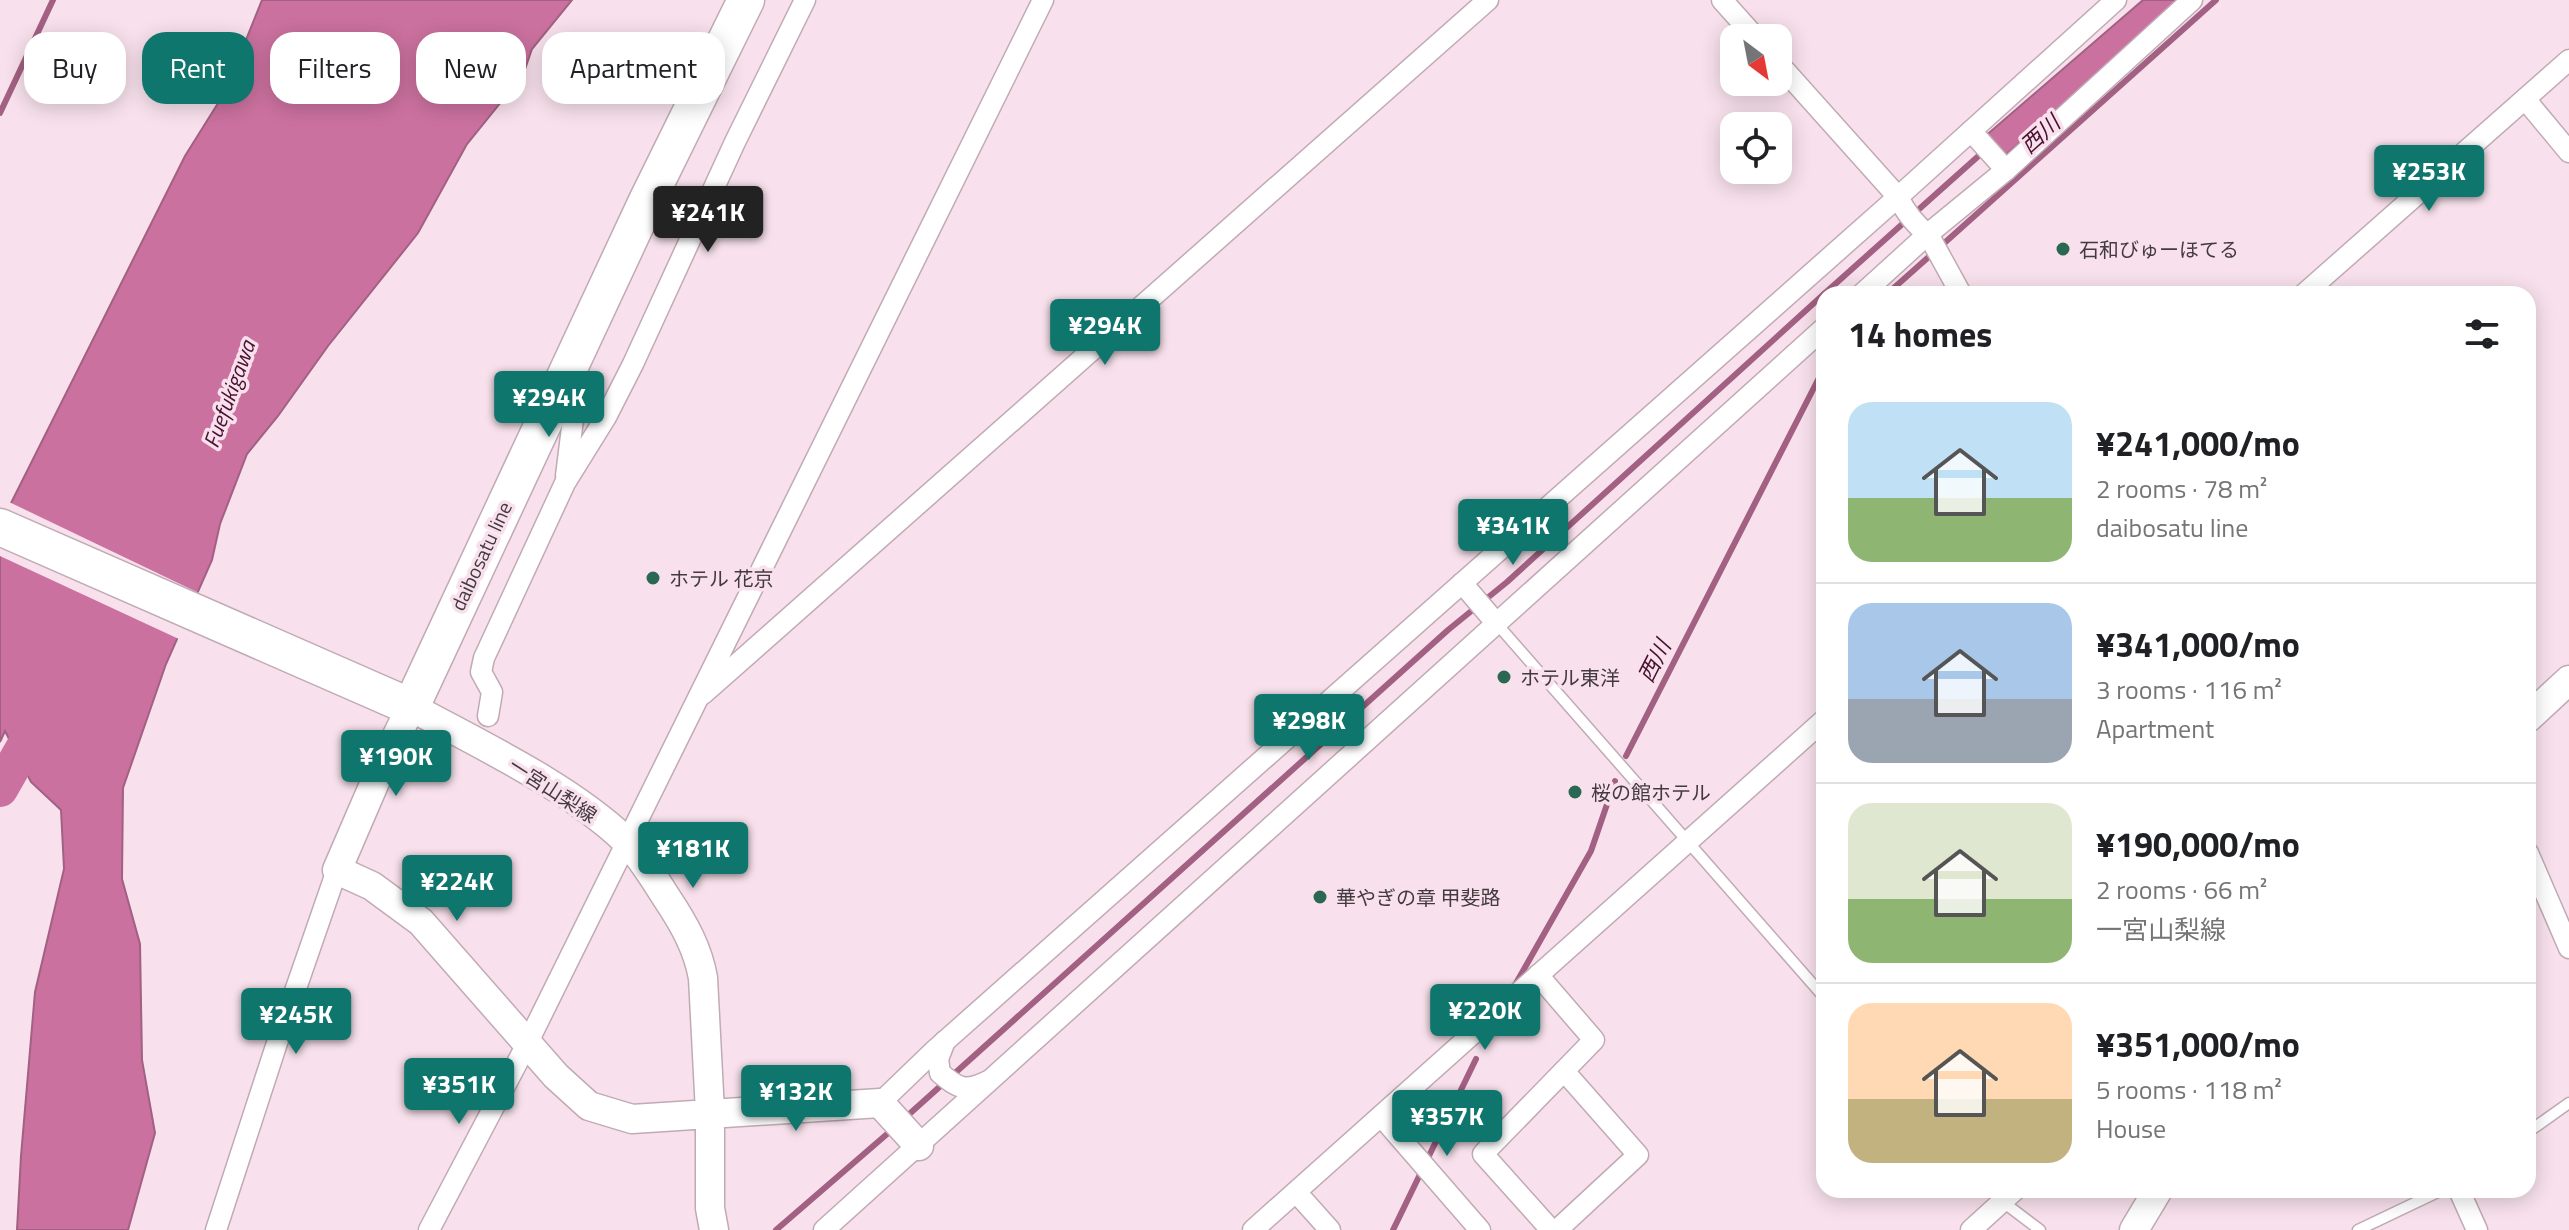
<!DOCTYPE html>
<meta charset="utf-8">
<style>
body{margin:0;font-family:"Titillium Web","Noto Sans JP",sans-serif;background:#f2f2f2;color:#202124;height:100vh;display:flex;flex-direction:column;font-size:30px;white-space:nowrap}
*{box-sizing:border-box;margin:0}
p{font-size:26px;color:#757577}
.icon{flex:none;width:44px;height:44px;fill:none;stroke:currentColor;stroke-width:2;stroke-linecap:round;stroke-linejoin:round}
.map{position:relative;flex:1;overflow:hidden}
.details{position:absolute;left:1816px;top:286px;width:720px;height:912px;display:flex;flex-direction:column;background:#fff;border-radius:24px;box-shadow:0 4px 20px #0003}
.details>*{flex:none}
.banner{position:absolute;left:24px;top:32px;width:760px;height:72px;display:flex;gap:16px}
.needle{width:52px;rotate:148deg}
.controls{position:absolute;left:1720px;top:24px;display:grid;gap:16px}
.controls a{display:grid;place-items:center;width:72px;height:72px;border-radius:16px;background:#fff;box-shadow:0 4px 20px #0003;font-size:40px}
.price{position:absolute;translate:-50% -68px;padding:0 18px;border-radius:8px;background:#0f766e;color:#fff;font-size:26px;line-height:52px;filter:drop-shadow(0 2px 4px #0008)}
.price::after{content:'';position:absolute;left:50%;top:48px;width:24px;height:18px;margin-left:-12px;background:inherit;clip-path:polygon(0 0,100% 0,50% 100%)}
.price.selected{background:#222;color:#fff}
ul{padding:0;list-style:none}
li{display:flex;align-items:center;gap:24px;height:200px;padding:0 32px}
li+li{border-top:2px solid #e0e0e0}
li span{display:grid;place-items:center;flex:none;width:224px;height:160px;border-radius:24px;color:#555}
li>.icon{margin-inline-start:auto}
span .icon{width:96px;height:96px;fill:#fffc;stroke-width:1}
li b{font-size:34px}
h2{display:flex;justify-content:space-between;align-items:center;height:96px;padding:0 32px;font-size:34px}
.tag{padding:0 28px;border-radius:24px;background:#fff;box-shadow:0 4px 20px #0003;font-size:28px;line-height:72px}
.tag.selected{background:#0f766e;color:#fff}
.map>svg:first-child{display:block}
</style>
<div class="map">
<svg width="2569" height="1230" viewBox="0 0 2569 1230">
<rect width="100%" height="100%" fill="#f8e1ec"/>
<g fill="#cb719f" stroke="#a26082" stroke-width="2">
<polygon points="262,0 572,0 532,49 523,75 467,144 418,233 328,346 278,416 247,454 220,524 212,560 166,664 123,788 122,879 140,944 142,1060 155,1133 128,1230 17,1230 21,1156 35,992 64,869 61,810 31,782 5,731 0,742 0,525 185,156 225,92"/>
<polygon points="2143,0 2181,0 2002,158 1983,138"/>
</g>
<polygon fill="#f8e1ec" points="7,501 201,594 181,640 0,556 0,516"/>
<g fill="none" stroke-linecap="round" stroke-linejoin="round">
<g stroke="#a26082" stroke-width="6">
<polyline points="0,113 53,0"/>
<polyline points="1941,246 2216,0"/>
<polyline points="1824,294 1983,152"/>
<polyline points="1887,294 1932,254"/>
<polyline points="1626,756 1824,368"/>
<polyline points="1515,985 1591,851 1615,781"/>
<polyline points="906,1117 1448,630 1507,582 1824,294"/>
<polyline points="776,1230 894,1128"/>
<polyline points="1393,1230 1476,1059"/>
</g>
<polyline stroke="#cb719f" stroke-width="36" points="0,789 43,714"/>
<defs>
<g id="lane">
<polyline points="1497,624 1824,997"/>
<polyline points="2528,1132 2569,1103"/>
<polyline points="1992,1190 2003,1202 2040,1230"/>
<polyline points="2358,1230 2442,1190"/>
</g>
<g id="street">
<polyline points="1722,0 1756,38"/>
<path d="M1778 63 1898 197C1905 211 1915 225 1928 234L1961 294"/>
<polyline points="2525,99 2569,152"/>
<polyline points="1971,131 2006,170"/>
<polyline points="1862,294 1928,234 2006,170 2192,0"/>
<polyline points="2304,294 2569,60"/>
<polyline points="560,386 575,403 566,476"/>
<polyline points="1462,583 1497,624"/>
<polyline points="703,694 1488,0"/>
<polyline points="488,716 492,692 481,672 484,658 565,483 606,417 633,364 735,142 805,0"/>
<polyline points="2528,853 2569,948"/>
<polyline points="1538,975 1594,1040 1483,1154 1551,1230"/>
<path d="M945 1041 938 1059 940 1073C959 1089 965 1092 988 1081"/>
<polyline points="880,1103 935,1050 1898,197 2116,0"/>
<polyline points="1381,1116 1480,1230"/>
<polyline points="2459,1190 2477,1230"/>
<polyline points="1296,1192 1330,1230"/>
<polyline points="216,1230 276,1046 337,870"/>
<polyline points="429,1230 528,1042 1043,0"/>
<polyline points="824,1230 1824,328"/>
<polyline points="1253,1230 1824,720"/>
<polyline points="1557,1230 1638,1155 1564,1071"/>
<polyline points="1971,1230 2015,1190"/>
</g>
<g id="secondary">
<polyline points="2528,718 2569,680"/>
<path d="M714 1230 710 1208V1112L703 978C698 949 684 924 668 900 655 880 642 857 625 840 568 786 481 745 411 707L381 768 337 870 372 886 421 922 556 1076 589 1106 632 1119 880 1103 919 1146"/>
<polyline points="2134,1230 2158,1190"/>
</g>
<polyline id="highway" points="0,527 411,707 647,201 746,0"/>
</defs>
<use href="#lane" stroke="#c0aab4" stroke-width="13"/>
<use href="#street" stroke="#c0aab4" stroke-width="23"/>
<use href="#secondary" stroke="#c0aab4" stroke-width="31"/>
<use href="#highway" stroke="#c0aab4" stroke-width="39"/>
<use href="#lane" stroke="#fff" stroke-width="10"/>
<use href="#street" stroke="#fff" stroke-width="20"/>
<use href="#secondary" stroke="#fff" stroke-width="28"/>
<use href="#highway" stroke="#fff" stroke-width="36"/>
</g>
<g fill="#2a6854" stroke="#f8e1ec" stroke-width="3">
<circle cx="2063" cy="249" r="8"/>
<circle cx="653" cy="578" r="8"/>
<circle cx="1504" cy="677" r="8"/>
<circle cx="1575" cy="792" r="8"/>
<circle cx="1320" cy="897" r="8"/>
</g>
<g text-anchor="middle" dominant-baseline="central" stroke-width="7" stroke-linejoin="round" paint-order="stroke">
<g font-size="20" fill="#433a3e" stroke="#f8e1ec" text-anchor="start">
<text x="2079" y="249">石和びゅーほてる</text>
<text x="669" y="578">ホテル 花京</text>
<text x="1520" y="677">ホテル東洋</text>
<text x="1591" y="792">桜の館ホテル</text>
<text x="1336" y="897">華やぎの章 甲斐路</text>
</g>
<g font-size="20" fill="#433a3e" stroke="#f8e1ec">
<text transform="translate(481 556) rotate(-65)">daibosatu line</text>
<text transform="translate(553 790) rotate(33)">一宮山梨線</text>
</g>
<g font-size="22" font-style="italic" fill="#481031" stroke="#f8e1ec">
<text transform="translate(2040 134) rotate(-42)">西川</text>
<text transform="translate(229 394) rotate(-70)">Fuefukigawa</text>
<text transform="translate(1654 661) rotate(-63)">西川</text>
</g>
</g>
</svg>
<div class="controls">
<a><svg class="needle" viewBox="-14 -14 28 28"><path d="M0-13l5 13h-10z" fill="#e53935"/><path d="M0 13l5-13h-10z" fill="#757577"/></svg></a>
<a><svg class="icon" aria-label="locate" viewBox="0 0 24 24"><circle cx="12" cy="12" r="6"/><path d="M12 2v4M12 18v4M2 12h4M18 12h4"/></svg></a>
</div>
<b class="price" style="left:2429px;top:213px">¥253K</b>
<b class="price selected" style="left:708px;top:254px">¥241K</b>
<b class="price" style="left:1105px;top:367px">¥294K</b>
<b class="price" style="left:549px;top:439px">¥294K</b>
<b class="price" style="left:1513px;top:567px">¥341K</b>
<b class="price" style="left:1309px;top:762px">¥298K</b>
<b class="price" style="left:396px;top:798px">¥190K</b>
<b class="price" style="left:693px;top:890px">¥181K</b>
<b class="price" style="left:457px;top:923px">¥224K</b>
<b class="price" style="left:1485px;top:1052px">¥220K</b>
<b class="price" style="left:296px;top:1056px">¥245K</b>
<b class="price" style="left:459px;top:1126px">¥351K</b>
<b class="price" style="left:796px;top:1133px">¥132K</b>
<b class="price" style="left:1447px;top:1158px">¥357K</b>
<div class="banner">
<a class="tag">Buy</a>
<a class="tag selected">Rent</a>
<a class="tag">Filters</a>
<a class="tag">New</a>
<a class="tag">Apartment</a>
</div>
<section class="details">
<h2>14 homes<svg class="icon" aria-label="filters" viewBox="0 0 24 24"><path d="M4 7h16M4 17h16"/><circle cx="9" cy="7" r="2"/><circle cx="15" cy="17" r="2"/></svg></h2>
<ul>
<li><span style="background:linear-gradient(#bfe0f5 60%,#8fb573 0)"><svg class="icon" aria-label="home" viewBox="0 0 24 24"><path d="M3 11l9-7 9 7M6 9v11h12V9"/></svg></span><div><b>¥241,000/mo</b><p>2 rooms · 78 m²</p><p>daibosatu line</p></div></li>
<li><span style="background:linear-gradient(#a9c7e8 60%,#9aa5b1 0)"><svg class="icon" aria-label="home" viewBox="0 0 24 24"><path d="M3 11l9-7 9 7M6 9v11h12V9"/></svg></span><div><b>¥341,000/mo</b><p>3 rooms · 116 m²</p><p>Apartment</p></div></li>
<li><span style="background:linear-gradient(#dfe7d0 60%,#8fb573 0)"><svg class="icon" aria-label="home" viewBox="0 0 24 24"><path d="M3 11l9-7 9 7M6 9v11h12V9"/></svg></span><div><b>¥190,000/mo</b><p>2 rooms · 66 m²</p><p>一宮山梨線</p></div></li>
<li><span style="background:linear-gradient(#ffd9b3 60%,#c2b280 0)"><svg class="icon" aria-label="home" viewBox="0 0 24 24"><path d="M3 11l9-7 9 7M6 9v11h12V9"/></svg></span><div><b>¥351,000/mo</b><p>5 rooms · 118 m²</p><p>House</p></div></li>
</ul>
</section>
</div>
